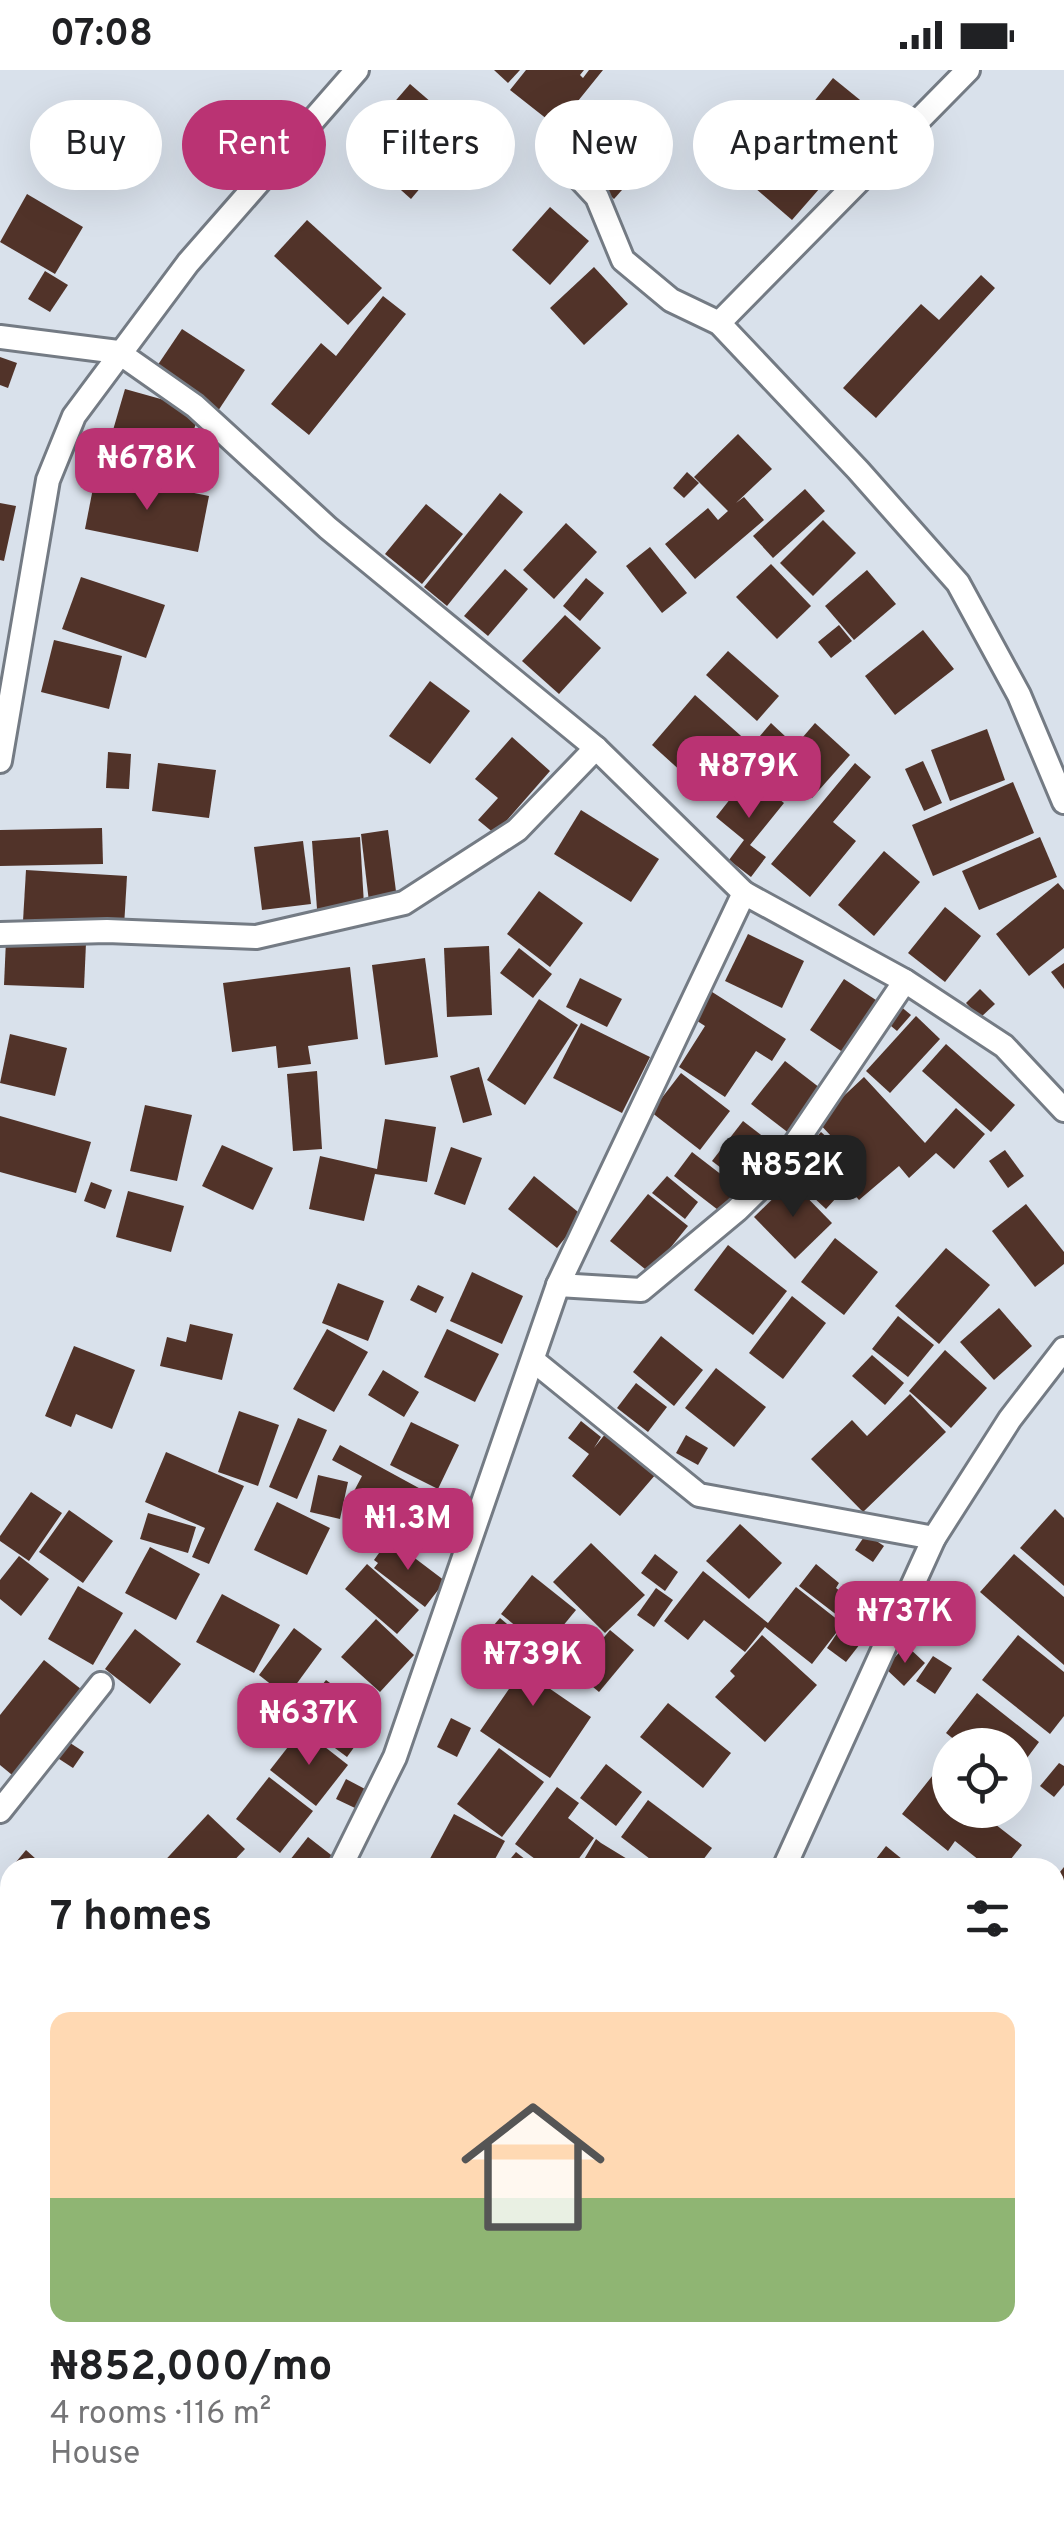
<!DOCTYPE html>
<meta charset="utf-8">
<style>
body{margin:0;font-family:Overpass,sans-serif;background:#f2f2f2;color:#202124;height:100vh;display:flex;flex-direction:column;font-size:38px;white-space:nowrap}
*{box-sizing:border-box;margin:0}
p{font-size:32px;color:#757577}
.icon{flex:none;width:55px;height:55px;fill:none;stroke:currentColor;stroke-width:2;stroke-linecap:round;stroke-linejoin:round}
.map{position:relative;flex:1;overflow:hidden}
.sheet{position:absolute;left:0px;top:1788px;width:1065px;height:672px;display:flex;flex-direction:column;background:#fff;border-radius:30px 30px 0 0;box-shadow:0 10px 40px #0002}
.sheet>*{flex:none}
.hud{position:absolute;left:30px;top:30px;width:1005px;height:90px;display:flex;gap:20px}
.buttons{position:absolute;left:932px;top:1658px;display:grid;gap:20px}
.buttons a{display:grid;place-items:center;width:100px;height:100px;border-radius:50%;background:#fff;box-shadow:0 10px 40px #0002;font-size:50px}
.price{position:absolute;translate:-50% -85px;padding:0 22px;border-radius:20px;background:#ba3373;color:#fff;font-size:32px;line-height:65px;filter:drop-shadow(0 2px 5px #0008)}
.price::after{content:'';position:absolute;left:50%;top:60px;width:30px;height:22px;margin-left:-15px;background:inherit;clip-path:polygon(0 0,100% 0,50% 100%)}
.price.on{background:#222;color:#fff}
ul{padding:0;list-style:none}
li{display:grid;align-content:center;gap:20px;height:530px;padding:0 50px}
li+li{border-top:2px solid #e0e0e0}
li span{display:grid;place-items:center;height:310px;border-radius:20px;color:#555}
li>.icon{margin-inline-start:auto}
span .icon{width:180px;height:180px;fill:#fffc;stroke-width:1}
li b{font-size:42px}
h2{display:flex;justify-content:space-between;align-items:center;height:120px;padding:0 50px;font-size:42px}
.pill{padding:0 35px;border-radius:45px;background:#fff;box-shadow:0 10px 40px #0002;font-size:35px;line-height:90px}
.pill.on{background:#ba3373;color:#fff}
.status{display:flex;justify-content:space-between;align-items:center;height:70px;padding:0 50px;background:#fff;direction:ltr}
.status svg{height:28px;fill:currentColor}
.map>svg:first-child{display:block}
</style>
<div class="status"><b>07:08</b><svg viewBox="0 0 49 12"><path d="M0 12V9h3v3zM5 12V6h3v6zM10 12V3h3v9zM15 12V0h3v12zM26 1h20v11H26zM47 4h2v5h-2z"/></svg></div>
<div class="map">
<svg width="1064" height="2459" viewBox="0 0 1064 2459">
<rect width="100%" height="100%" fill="#d9e1eb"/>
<g fill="#513329">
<polygon points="494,0 520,0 508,13"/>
<polygon points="526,0 584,0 580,5 583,8 589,0 603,0 557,57 510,20"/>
<polygon points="833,8 881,47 852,83 804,44"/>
<polygon points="410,14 468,64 430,108 372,58"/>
<polygon points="730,36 765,66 731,105 696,76"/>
<polygon points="622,41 661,76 614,129 574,93"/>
<polygon points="381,68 427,110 411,129 364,87"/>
<polygon points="783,71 827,110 792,150 748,112"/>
<polygon points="27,124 83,157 55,204 0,172"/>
<polygon points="550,137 589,171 550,215 512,180"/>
<polygon points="307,150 382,218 348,255 274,186"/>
<polygon points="594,197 628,234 584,275 550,238"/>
<polygon points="45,201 68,215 50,242 28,229"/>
<polygon points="981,205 995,218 876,348 843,318 921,234 939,250"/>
<polygon points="383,226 406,244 309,365 271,334 321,273 336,286"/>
<polygon points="182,259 245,300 216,344 153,302"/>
<polygon points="0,287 17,293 8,318 0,315"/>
<polygon points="125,319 200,340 185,389 111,367"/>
<polygon points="738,364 772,399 736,433 744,427 764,450 695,509 665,474 708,438 718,450 728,441 694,407"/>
<polygon points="687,402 699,413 684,428 673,418"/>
<polygon points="96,403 209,426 198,482 85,459"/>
<polygon points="805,419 825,441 773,488 753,466"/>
<polygon points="500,423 523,442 447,536 424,517"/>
<polygon points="0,433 16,436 4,491 0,490"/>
<polygon points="426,434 463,464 422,514 385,484"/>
<polygon points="823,450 856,483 813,526 780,493"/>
<polygon points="566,453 597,482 554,529 523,500"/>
<polygon points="650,477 687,523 662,543 626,496"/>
<polygon points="771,494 811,536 777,569 736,527"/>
<polygon points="505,499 528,519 488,566 464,546"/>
<polygon points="867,500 896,534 854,570 825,536"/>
<polygon points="81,507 165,535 146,588 62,559"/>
<polygon points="586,508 604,523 580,551 563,536"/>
<polygon points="565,545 601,578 559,624 522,591"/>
<polygon points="839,555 852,571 831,588 818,572"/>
<polygon points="923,560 954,599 895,645 865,606"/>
<polygon points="54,570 122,586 109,639 41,622"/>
<polygon points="728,581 779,626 757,651 706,605"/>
<polygon points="430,611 470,641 430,694 389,666"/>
<polygon points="695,625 749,673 705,723 652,675"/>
<polygon points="771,653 787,668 764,695 748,680"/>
<polygon points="815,653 850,685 812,728 777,697"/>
<polygon points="987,659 1005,710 950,731 931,680"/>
<polygon points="512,667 550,701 495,764 478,750 498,728 475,709"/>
<polygon points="108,682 131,684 129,719 106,718"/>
<polygon points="923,691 942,733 924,741 905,699"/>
<polygon points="158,693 216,700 209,748 152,741"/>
<polygon points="855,693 871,707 833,752 856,771 810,827 771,794"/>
<polygon points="749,705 784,733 750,775 766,787 751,807 729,790 744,770 716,747"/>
<polygon points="1013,712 1034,763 933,806 912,755"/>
<polygon points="581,740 659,789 631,832 554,784"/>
<polygon points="102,758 103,794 0,796 0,760"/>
<polygon points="388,760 397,829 369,832 361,764"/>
<polygon points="360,767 364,835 317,839 312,771"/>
<polygon points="1040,767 1057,807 979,840 962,801"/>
<polygon points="303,771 311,834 262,840 254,777"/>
<polygon points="884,781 920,812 874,866 838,835"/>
<polygon points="26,800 127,806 124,857 23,851"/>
<polygon points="1058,813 1064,820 1064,878 1029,906 996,864"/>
<polygon points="539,821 583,853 550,897 507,864"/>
<polygon points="945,837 981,866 945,912 908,883"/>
<polygon points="748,864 804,891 782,938 725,911"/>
<polygon points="6,870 86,873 84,918 4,915"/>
<polygon points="489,876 492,945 447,947 444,878"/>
<polygon points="519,878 552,904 533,928 500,903"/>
<polygon points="425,888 438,987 385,995 372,895"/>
<polygon points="1064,893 1064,919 1051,902"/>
<polygon points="350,897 358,969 308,976 311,994 278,998 276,976 232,982 223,913"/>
<polygon points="580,908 622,929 607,957 566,937"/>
<polygon points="844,909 882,934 847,985 810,960"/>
<polygon points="980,919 995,934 980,948 966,933"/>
<polygon points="709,920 786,969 772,991 756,981 725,1027 679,997 705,956 691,947"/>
<polygon points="539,929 578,955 525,1035 487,1010"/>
<polygon points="899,935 911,945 897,961 885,951"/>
<polygon points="916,946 940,969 890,1023 866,1001"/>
<polygon points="581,953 650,987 622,1043 553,1008"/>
<polygon points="10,964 67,978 55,1026 0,1013"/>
<polygon points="946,974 1015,1035 991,1062 922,1001"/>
<polygon points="785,991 824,1021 790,1064 751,1034"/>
<polygon points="479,997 492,1045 463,1053 450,1006"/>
<polygon points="317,1001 322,1079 293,1081 287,1004"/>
<polygon points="681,1003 730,1041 700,1080 651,1042"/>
<polygon points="864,1007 925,1073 956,1038 985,1064 954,1099 936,1083 909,1108 899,1096 859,1130 847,1116 826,1139 785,1101 821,1062 859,1096 817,1051"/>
<polygon points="145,1035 192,1045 177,1111 130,1101"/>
<polygon points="0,1046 91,1072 76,1123 0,1102"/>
<polygon points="385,1049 436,1057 427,1112 375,1104 364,1151 309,1139 320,1086 377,1099"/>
<polygon points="743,1051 782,1081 751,1121 712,1091"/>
<polygon points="222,1075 273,1098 253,1140 202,1116"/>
<polygon points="451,1077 482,1088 465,1135 434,1124"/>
<polygon points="1005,1080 1024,1106 1008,1118 989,1091"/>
<polygon points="692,1082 740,1119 722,1143 674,1106"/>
<polygon points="534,1106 583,1146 557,1178 508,1139"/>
<polygon points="667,1106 698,1132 685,1149 652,1123"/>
<polygon points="791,1111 832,1153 795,1189 754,1147"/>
<polygon points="91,1112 112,1120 105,1139 84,1131"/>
<polygon points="128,1121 184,1136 171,1182 116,1167"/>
<polygon points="648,1124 688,1156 650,1203 610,1171"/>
<polygon points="1026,1134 1064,1182 1064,1194 1035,1217 992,1161"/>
<polygon points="835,1168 878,1202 844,1245 801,1212"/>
<polygon points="728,1175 787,1221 753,1265 694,1220"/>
<polygon points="946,1178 990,1215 939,1274 895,1236"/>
<polygon points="472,1202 523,1226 502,1274 450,1251"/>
<polygon points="338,1213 384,1231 368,1271 322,1253"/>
<polygon points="418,1215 444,1227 436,1243 410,1230"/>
<polygon points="792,1226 826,1253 783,1309 749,1283"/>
<polygon points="999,1238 1032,1276 994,1310 960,1272"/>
<polygon points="898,1246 934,1275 908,1307 872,1279"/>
<polygon points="190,1254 233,1264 222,1310 160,1296 167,1267 186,1272"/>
<polygon points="327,1259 368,1282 334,1342 293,1319"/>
<polygon points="447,1259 499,1284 475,1332 424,1307"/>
<polygon points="661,1266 703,1300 674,1336 633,1302"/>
<polygon points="74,1276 135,1300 112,1359 76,1344 71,1357 45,1346"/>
<polygon points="945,1280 987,1318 951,1358 909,1321"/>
<polygon points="872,1285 904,1313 885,1335 852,1306"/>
<polygon points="716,1298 766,1337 734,1377 685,1338"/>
<polygon points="383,1300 419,1322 404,1347 368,1325"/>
<polygon points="636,1313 667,1337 648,1362 617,1338"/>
<polygon points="910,1324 946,1362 863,1442 811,1389 852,1350 867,1366"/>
<polygon points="239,1341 279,1355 258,1416 218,1402"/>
<polygon points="298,1348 327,1360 297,1429 269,1417"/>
<polygon points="581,1351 601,1367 594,1378 606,1363 656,1404 620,1446 572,1406 589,1384 568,1368"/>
<polygon points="411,1352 459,1375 438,1419 390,1395"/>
<polygon points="686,1365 708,1378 698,1395 676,1383"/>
<polygon points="340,1375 439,1429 411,1480 343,1442 362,1406 332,1390"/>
<polygon points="166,1382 244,1416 209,1494 192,1487 205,1458 145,1432"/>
<polygon points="318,1405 348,1412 340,1449 310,1442"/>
<polygon points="31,1422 62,1443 29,1491 0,1471 0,1466"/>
<polygon points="277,1432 330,1458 307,1505 254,1480"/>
<polygon points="1055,1439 1064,1448 1064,1516 1020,1478"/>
<polygon points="69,1440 113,1471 83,1513 39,1482"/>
<polygon points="148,1443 196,1457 188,1483 140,1469"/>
<polygon points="740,1454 782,1493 749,1529 706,1491"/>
<polygon points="866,1464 884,1476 873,1492 855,1480"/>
<polygon points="387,1467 445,1511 425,1537 374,1498 378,1493 374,1490 384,1476 381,1473"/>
<polygon points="591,1473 645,1525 605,1563 553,1512"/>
<polygon points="150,1477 200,1504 176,1550 125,1523"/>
<polygon points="655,1484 678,1502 665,1521 641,1503"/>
<polygon points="1014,1484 1064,1527 1064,1595 980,1522"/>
<polygon points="19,1486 49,1509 21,1546 0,1529 0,1510"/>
<polygon points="367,1494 419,1540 397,1564 345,1519"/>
<polygon points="816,1494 839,1513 836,1518 871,1545 859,1562 799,1516"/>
<polygon points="703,1501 768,1553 796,1517 843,1554 812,1594 765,1557 745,1582 704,1550 688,1570 664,1551"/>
<polygon points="532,1505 576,1540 544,1579 501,1544"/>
<polygon points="78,1516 123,1543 93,1595 48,1569"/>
<polygon points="948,1517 966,1532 952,1548 934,1533"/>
<polygon points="656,1518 673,1530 654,1557 637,1545"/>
<polygon points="222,1524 280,1555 254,1603 196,1572"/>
<polygon points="500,1548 557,1596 543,1614 591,1647 550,1708 480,1661 522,1600 540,1611 529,1603 540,1588 528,1601 486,1564"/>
<polygon points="376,1549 414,1585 380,1622 341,1587"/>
<polygon points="294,1558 322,1579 287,1627 259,1605"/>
<polygon points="135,1559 181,1594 150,1634 105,1599"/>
<polygon points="840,1559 860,1574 846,1592 827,1578"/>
<polygon points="610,1560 634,1580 599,1622 575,1602"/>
<polygon points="762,1565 817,1615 765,1672 715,1627 735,1606 730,1601"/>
<polygon points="1018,1565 1064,1602 1064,1646 1050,1664 982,1610"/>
<polygon points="906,1575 925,1593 904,1616 885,1598"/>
<polygon points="933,1586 952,1598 935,1624 916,1611"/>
<polygon points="44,1590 86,1623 17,1709 0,1695 0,1645"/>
<polygon points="326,1610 376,1647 347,1687 296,1649"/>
<polygon points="977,1623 1039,1672 1015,1704 1015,1675 961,1675 946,1663"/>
<polygon points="668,1633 731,1683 703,1718 640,1667"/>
<polygon points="451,1648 471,1658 457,1687 437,1677"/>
<polygon points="302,1659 348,1695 316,1736 270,1700"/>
<polygon points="64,1669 84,1682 73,1698 53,1685"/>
<polygon points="499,1678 544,1712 502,1767 457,1734"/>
<polygon points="1059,1693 1064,1696 1064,1715 1054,1727 1040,1716"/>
<polygon points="606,1694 642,1722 616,1756 580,1728"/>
<polygon points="933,1705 950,1719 950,1740 977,1740 1022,1775 1004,1798 989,1798 955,1771 948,1781 902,1744"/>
<polygon points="269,1707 313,1741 280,1783 236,1749"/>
<polygon points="346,1709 365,1719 355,1738 336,1729"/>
<polygon points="557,1717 579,1733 568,1748 594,1768 572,1798 547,1798 515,1774"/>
<polygon points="648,1730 712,1778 697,1798 662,1798 621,1767"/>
<polygon points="208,1744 245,1779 227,1798 158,1798"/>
<polygon points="454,1744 505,1771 490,1798 425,1798"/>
<polygon points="308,1767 335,1788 328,1798 286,1795"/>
<polygon points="596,1769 601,1773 642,1798 579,1798"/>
<polygon points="886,1776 913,1798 869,1798"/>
<polygon points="26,1780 46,1798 11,1798"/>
<polygon points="516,1782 536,1798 503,1798"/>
<polygon points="1064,1797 1064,1843 1055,1835 1055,1808"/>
<polygon points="8,1828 10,1913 0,1925 0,1837"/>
<polygon points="1055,1864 1064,1872 1064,1917 1055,1909"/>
<polygon points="0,1957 10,1966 10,2014 0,2025"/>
<polygon points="1055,2164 1064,2171 1064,2199 1055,2211"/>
<polygon points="0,2185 10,2194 10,2213 0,2225"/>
<polygon points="1064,2270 1064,2304 1055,2296 1055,2280"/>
<polygon points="10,2371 10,2435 0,2427 0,2384"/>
<polygon points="1055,2435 1064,2444 1062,2459 1017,2459 1010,2452 1055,2450"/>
<polygon points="174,2450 220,2450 231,2459 167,2459"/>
<polygon points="576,2450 623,2450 618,2459 590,2459"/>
<polygon points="635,2450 676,2450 672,2459 630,2459"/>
<polygon points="702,2450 782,2450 779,2459 727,2459"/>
<polygon points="801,2450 854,2450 847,2459 795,2459"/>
<polygon points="935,2450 995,2450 1005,2459 927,2459"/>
</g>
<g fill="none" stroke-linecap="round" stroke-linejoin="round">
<defs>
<g id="street">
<polyline points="558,85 597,127 623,190 671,230 719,253 858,400 958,513 1019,625 1064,732"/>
<polyline points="719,253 968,0"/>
<polyline points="0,267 118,282 195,336 328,458 596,678 744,823 905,911 1004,976 1064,1040"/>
<polyline points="0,691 48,410 74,346 188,193 357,0"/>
<polyline points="0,864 107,861 256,867 404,833 517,760 596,678"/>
<polyline points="558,1215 641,1220 737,1140 776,1102 905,911"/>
<polyline points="534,1291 699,1425 934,1468"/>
<polyline points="0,1741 101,1614"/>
<polyline points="340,1798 395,1687 558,1215 744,823"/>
<polyline points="784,1798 934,1468 1010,1349 1064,1279"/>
<polyline points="0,2117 10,2124"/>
<polyline points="386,2450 395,2459"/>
<polyline points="538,2450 557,2459"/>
<polyline points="509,2459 513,2450"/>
</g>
</defs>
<use href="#street" stroke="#747b84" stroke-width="28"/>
<use href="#street" stroke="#fff" stroke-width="22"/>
</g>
</svg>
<div class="buttons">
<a><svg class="icon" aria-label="locate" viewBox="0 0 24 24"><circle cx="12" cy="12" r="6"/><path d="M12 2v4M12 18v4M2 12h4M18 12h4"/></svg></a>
</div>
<b class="price" style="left:147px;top:443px">₦678K</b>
<b class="price" style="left:749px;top:751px">₦879K</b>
<b class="price on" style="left:793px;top:1150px">₦852K</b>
<b class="price" style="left:408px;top:1503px">₦1.3M</b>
<b class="price" style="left:905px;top:1596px">₦737K</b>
<b class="price" style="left:533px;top:1639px">₦739K</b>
<b class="price" style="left:309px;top:1698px">₦637K</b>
<div class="hud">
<a class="pill">Buy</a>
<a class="pill on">Rent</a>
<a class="pill">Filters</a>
<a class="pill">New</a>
<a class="pill">Apartment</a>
</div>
<section class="sheet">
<h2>7 homes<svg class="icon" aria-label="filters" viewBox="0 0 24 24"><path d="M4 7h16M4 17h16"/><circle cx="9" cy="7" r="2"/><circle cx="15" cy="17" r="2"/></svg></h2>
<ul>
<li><span style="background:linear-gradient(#ffd9b3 60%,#8fb573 0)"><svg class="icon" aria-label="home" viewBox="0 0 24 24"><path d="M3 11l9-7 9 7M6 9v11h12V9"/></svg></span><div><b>₦852,000/mo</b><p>4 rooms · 116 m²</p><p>House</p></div></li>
</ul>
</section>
</div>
